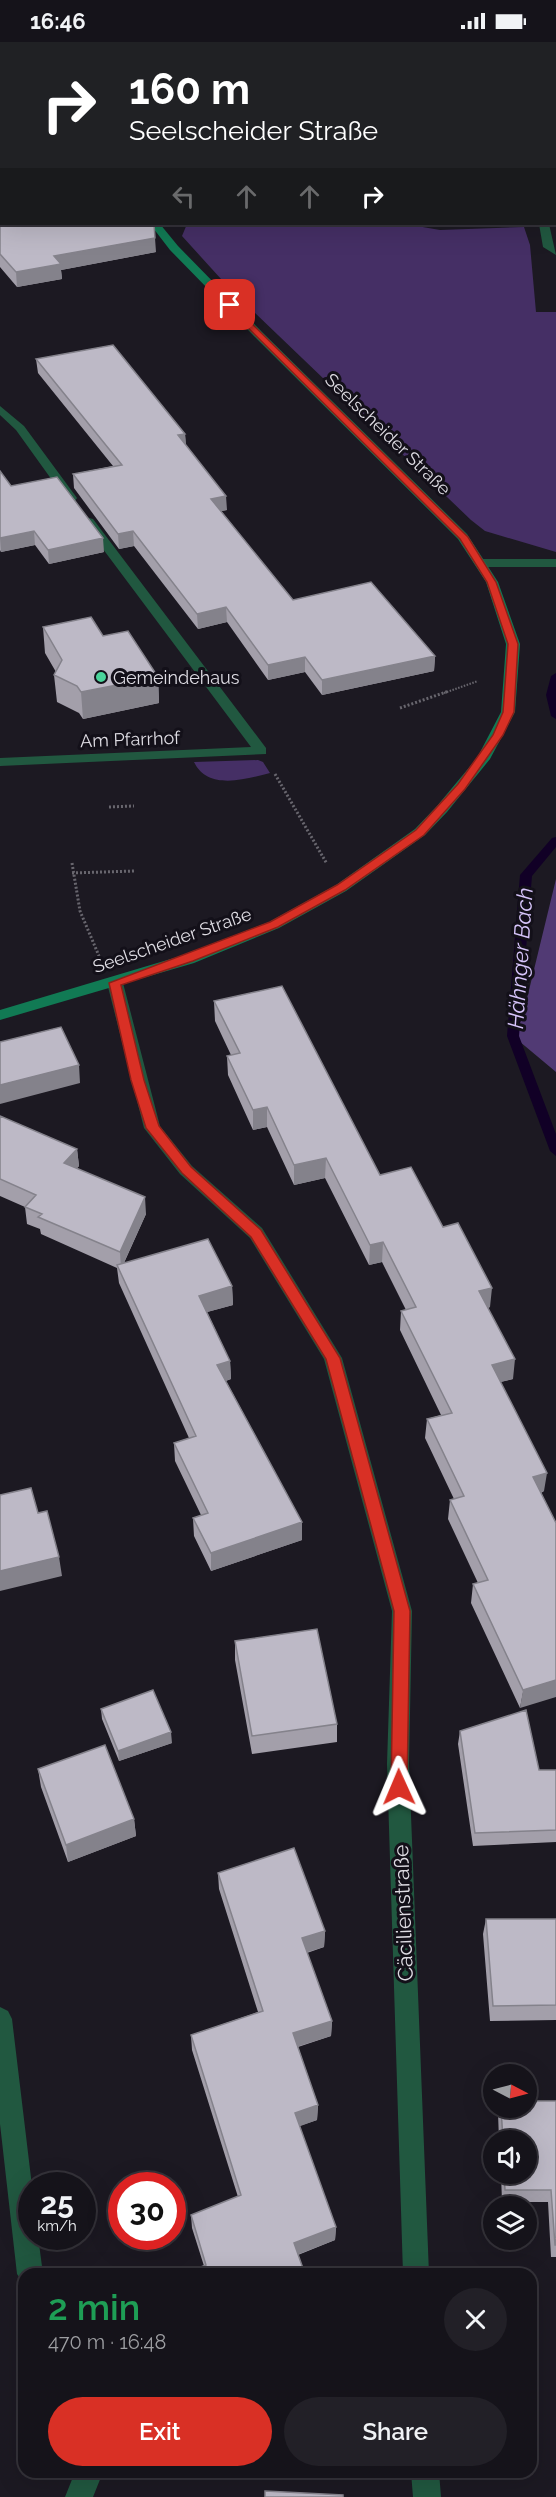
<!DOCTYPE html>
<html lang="en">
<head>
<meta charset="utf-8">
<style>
	:root { --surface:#15131a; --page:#222027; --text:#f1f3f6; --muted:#9d9ea2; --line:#343239; --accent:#d93025 }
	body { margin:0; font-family:Raleway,sans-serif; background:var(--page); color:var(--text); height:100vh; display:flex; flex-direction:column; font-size:22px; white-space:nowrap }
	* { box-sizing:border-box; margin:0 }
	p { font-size:20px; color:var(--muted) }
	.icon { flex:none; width:33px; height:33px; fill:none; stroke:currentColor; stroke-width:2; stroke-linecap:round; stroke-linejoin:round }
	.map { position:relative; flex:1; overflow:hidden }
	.sheet { position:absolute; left:18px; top:2226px; width:519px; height:210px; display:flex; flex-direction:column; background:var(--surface); border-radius:18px; box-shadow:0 6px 24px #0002,0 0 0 2px var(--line) }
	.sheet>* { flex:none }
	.hud { position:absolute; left:0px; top:0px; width:556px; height:183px; box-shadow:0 6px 24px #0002,0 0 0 2px var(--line); background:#202124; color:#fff; overflow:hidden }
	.needle { width:39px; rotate:96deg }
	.tools { position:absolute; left:483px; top:2022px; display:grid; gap:12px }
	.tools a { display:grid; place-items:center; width:54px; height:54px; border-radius:50%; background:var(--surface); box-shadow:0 6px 24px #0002,0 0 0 2px var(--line); font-size:30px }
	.speed { position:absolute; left:18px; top:2130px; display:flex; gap:12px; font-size:30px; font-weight:700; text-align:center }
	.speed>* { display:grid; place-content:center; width:78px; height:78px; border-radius:50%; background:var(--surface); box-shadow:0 6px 24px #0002,0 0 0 2px var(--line); line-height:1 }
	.speed small { font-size:15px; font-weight:400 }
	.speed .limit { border:9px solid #d22; background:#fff; color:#111 }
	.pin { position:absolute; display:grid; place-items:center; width:51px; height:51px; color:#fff; margin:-26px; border-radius:12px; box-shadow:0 3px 9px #0006 }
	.me { position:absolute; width:66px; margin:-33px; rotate:359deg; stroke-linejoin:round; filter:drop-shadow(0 0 4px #0008) }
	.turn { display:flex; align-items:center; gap:21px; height:126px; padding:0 30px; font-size:27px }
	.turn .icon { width:78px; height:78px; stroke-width:2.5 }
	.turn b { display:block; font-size:42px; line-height:51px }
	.lanes { display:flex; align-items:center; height:57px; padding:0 30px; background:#0003; justify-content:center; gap:30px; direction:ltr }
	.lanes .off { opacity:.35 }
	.round { display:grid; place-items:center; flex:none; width:63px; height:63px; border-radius:32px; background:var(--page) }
	.headline { display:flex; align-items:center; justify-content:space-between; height:102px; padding:0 30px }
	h1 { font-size:36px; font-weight:600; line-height:45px; color:#1e9e55 }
	.action { display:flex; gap:12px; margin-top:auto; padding:12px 30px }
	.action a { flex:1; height:69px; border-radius:36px; background:var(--accent); color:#fff; font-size:24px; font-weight:600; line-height:69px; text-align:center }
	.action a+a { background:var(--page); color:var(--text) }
	.status { display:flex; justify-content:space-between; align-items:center; height:42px; padding:0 30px; background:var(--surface); direction:ltr }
	.status svg { height:16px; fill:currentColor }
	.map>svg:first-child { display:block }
	.green { fill:#452f65 }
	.forest { fill:#513a74 }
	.water { fill:#110026 }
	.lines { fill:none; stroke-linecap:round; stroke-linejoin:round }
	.stream { fill:#110026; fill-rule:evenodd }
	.path-far1 { stroke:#68666e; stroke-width:2; stroke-dasharray:1.5 1.5; stroke-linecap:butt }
	.path { stroke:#68666e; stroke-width:3; stroke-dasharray:2 2; stroke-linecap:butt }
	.lane { fill:#215840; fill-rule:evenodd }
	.street { fill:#215840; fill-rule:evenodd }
	.secondary { fill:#117a54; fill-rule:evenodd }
	.wall { fill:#a39faa }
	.shaded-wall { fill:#84828b }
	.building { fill:#bdb9c6; stroke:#84828b; stroke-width:1.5 }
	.route { fill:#d93025; stroke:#8d1f18; stroke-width:1.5 }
	.poi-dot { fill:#4bd49b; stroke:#131019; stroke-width:2 }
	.labels { text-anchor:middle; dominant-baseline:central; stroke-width:6; stroke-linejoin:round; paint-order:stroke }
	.far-street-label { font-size:18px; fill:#dedce3; stroke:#131019 }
	.far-poi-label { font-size:18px; fill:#dedce3; stroke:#131019; text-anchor:start }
	.street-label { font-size:21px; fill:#dedce3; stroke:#131019 }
	.water-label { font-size:22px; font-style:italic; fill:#d7c5fb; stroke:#131019 }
</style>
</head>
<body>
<div class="status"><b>16:46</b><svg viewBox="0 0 49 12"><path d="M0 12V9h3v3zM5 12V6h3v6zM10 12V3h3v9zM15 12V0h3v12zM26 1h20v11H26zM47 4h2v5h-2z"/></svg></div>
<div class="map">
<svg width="556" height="2455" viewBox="0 0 556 2455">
	<rect width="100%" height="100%" fill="#1c1922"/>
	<path class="green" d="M187,182H405L440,188L524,185L530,203L536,270H556V510L485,489L471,478L231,248L182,194Z
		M258,718L263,720L270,731C246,737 208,749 194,720Z"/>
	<path class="forest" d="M556,837V1030L513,994L522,977Z"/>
	<path class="water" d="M0,0H556V12L555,2H2L1,12Z"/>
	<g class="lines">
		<path class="stream" d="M556,631V677L551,674L546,653L551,634Z
			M556,795V805L532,834L519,994L556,1092V1114L550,1109L507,994L520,833L552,796Z"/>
		<path class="path-far1" d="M444,651L478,639"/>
		<path class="path" d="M400,666L449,649
			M275,732L327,822
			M109,765L134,764
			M72,821L80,869L99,914
			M72,831L134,829"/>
		<path class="lane" d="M0,154H2V160H0Z
			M539,182H549L556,213L543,205Z
			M0,1965L8,1969L12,1977L32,2144V2194H38L43,2232H24V2242L17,2232L0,2082Z
			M75,2430H103L93,2455H65Z"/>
		<path class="street" d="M0,85L2,86V92L0,91Z
			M556,170V177H555V170Z
			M0,364L24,384L77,456L75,459H67L16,388L0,373Z
			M89,476L93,477L266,706V712L0,724V716L251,705L85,483V477Z
			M556,517V525H481L475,521L481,517Z
			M115,936L123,941L160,1084L192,1124L262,1186L342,1316L412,1569L409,1722L429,2232H403L387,1722L392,1569L324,1317L250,1196L180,1132L144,1086L107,941Z
			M411,2430H439L441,2455H413Z"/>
		<path class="secondary" d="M135,0H143V2H135Z
			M150,182H160L178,204L262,290L467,492L498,540L520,602L515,670L490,717L447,770L425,793L346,849L279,886L194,921L0,978V968L184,913L269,880L336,843L415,787L437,764L477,716L501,670L506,602L486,540L458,497L254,294L170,208Z"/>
	</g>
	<path class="wall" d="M0,183L156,210L61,228L62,237L17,245L0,225Z
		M36,317L185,392L186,404L227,468L221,469L293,558L435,614L434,629L322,653L305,630L268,638L227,580L198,587L134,504L119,507L74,446L73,432L113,424L38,331Z
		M0,429L11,444L104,510L49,522L35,503L1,510L0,508Z
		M43,585L103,594L158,635L159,661L83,677L79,671L57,660L54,633L56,630L45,611Z
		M214,959L380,1133L443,1185L490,1265L488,1266L513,1337L500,1340L544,1449L541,1451L556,1481L520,1666L471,1561L473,1542L478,1541L448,1477L450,1458L454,1457L425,1396L427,1377L441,1373L400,1288L401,1269L406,1268L382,1220L369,1223L325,1136L294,1143L267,1085L253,1088L228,1033L227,1014L231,1013L215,979Z
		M0,1074L77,1107L79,1124L77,1126L146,1172L124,1221L232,1244L233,1263L207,1270L230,1319L231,1337L226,1339L302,1480V1498L211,1529L194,1494L193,1476L201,1473L175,1419L174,1401L189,1396L119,1241L117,1226L41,1192L40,1187L27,1182L25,1165L0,1154Z
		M235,1599L337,1682V1700L252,1712L235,1618Z
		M101,1667L172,1701L119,1719L102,1677Z
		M460,1689L539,1728H556V1800L473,1804L458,1702Z
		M38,1727L134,1777L136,1794L68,1820L41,1745Z
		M218,1831L325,1889L324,1905L307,1911L332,1979L331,1994L298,2005L318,2063L317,2078L299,2084L336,2185L335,2198L298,2213L204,2224L192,2186L191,2173L238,2155L192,2008L191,1993L258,1970L219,1847Z
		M486,1877H556V1978L490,1979L483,1892Z
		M556,2059V2215H551L548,2160H502L501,2132H526V2098H499L498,2071L499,2066H526Z"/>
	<path class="shaded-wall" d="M155,196L156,210L61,228L62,237L17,245L16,230L54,214Z
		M185,392L186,406L178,393Z
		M226,454L227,468L211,471V457Z
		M34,489L35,503L1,510L0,496Z
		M133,489L134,504L119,507L118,492Z
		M103,496L104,510L49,522L48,508Z
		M226,565L227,580L198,587L197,572Z
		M435,614L434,629L322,653V638Z
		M305,615V630L268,638V623Z
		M158,635L159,661L83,677L81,650Z
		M79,1023L80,1041L0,1062V1043Z
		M267,1065V1085L253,1088V1068Z
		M77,1107L79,1124L66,1138L64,1121Z
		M326,1116L325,1136L294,1143V1123Z
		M145,1155L146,1172L121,1227L120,1210Z
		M383,1200L382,1220L369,1223L370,1203Z
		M232,1244L233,1263L200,1272L199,1254Z
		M492,1246L490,1265L476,1268L479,1249Z
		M515,1317L513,1337L489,1343L492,1323Z
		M230,1319L231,1337L218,1341L217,1323Z
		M547,1431L544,1449L530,1454L533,1435Z
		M302,1480V1498L211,1529V1511Z
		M59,1515L62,1534L0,1549V1529Z
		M556,1638V1655L520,1666L523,1648Z
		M171,1690L172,1701L119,1719L118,1709Z
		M134,1777L136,1794L68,1820L66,1803Z
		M325,1889L324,1905L301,1912L302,1896Z
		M332,1979L331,1994L293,2006V1991Z
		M318,2063L317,2078L295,2086V2071Z
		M336,2185L335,2198L294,2214V2201Z"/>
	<path class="building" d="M13,182H154L155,196L54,214L61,222L16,230L0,212V183Z
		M113,303L185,392L178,393L226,454L211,457L293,558L371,540L435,614L322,638L305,615L268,623L226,565L197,572L133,489L118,492L73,432L122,423L36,317Z
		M0,429L11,444L57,435L103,496L48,508L34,489L0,496Z
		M91,575L103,594L128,589L158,635L81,650L77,644L54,633L62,618L43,585Z
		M282,944L380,1133L411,1125L443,1185L458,1181L492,1246L479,1249L515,1317L492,1323L547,1431L533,1435L556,1481V1638L523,1648L473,1542L488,1538L450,1458L464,1454L427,1377L452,1371L401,1269L416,1265L383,1200L370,1203L326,1116L294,1123L267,1065L253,1068L227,1014L240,1011L214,959Z
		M61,985L79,1023L0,1043V1000Z
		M0,1074L77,1107L64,1121L145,1155L120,1210L38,1175L42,1172L25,1165L36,1153L0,1137Z
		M208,1197L232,1244L199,1254L230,1319L217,1323L302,1480L211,1511L193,1476L208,1471L174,1401L196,1394L117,1223Z
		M31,1446L38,1471L47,1469L59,1515L0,1529V1453Z
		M317,1587L337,1682L252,1694L235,1599Z
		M153,1648L171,1690L118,1709L101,1667Z
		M526,1668L539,1728H556V1788L475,1791L460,1689Z
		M105,1703L134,1777L66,1803L38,1727Z
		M294,1806L325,1889L302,1896L332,1979L293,1991L318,2063L295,2071L336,2185L294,2201L305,2232H189L188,2230L206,2223L191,2173L241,2153L191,1993L263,1969L218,1831Z
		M486,1877H556V1963L493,1964Z
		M526,2059H556V2203H555L551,2148H505L504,2132H526V2098H503L501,2066H526Z
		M265,2449L343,2453V2455H265Z"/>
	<path class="route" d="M227,262H232L468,495L496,540L518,602L514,670L503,693L465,747L424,793L345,848L278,885L193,919L121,943L144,1038L159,1084L191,1125L261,1188L340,1316L410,1569L407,1745L405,1751L399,1753L393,1751L391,1745L394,1569L326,1317L251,1195L182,1131L146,1086L131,1038L109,941L270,880L337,843L416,788L458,742L493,693L503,670L508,602L487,540L460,497L227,265Z"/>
	<circle class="poi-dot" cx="101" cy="635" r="6"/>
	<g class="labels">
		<g class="far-street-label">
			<text transform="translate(388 392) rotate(44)">Seelscheider Straße</text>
			<text transform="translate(130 697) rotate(-2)">Am Pfarrhof</text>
			<text transform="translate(172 898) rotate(-19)">Seelscheider Straße</text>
		</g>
		<g class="far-poi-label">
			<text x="113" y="635">Gemeindehaus</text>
		</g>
		<g class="street-label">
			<text transform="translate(403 1871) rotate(-92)">Cäcilienstraße</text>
		</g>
		<g class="water-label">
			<text transform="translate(520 916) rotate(-86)">Hähnger Bach</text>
		</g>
	</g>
</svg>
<div class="tools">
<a><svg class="needle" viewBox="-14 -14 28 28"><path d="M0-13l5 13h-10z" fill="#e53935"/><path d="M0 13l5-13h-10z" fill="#9d9ea2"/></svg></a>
<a><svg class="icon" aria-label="sound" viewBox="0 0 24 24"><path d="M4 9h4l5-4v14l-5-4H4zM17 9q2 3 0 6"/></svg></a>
<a><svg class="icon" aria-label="layers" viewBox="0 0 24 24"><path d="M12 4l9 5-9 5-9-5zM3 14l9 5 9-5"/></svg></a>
</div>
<div class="speed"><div>25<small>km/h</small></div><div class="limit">30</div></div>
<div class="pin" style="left:230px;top:263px;background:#d93025"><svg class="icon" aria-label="arrive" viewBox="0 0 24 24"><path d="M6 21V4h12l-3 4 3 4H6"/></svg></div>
<svg class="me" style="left:399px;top:1745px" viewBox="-20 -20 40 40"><path d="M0-17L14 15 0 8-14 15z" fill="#d93025" stroke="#fff" stroke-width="4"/></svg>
<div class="hud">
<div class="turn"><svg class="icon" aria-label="right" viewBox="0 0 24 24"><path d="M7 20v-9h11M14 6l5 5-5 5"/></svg><div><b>160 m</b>Seelscheider Straße</div></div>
<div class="lanes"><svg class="icon off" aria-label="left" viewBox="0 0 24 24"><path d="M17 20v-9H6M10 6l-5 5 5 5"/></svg><svg class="icon off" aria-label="ahead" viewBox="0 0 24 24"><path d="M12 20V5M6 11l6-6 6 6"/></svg><svg class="icon off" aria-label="ahead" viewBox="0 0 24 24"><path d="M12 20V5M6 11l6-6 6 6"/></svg><svg class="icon" aria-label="right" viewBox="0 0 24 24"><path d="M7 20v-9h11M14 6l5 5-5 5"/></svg></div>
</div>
<section class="sheet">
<div class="headline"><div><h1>2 min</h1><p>470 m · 16:48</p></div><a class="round"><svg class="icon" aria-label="close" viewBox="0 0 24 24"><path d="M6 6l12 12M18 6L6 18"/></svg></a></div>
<div class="action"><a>Exit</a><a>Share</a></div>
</section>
</div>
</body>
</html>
